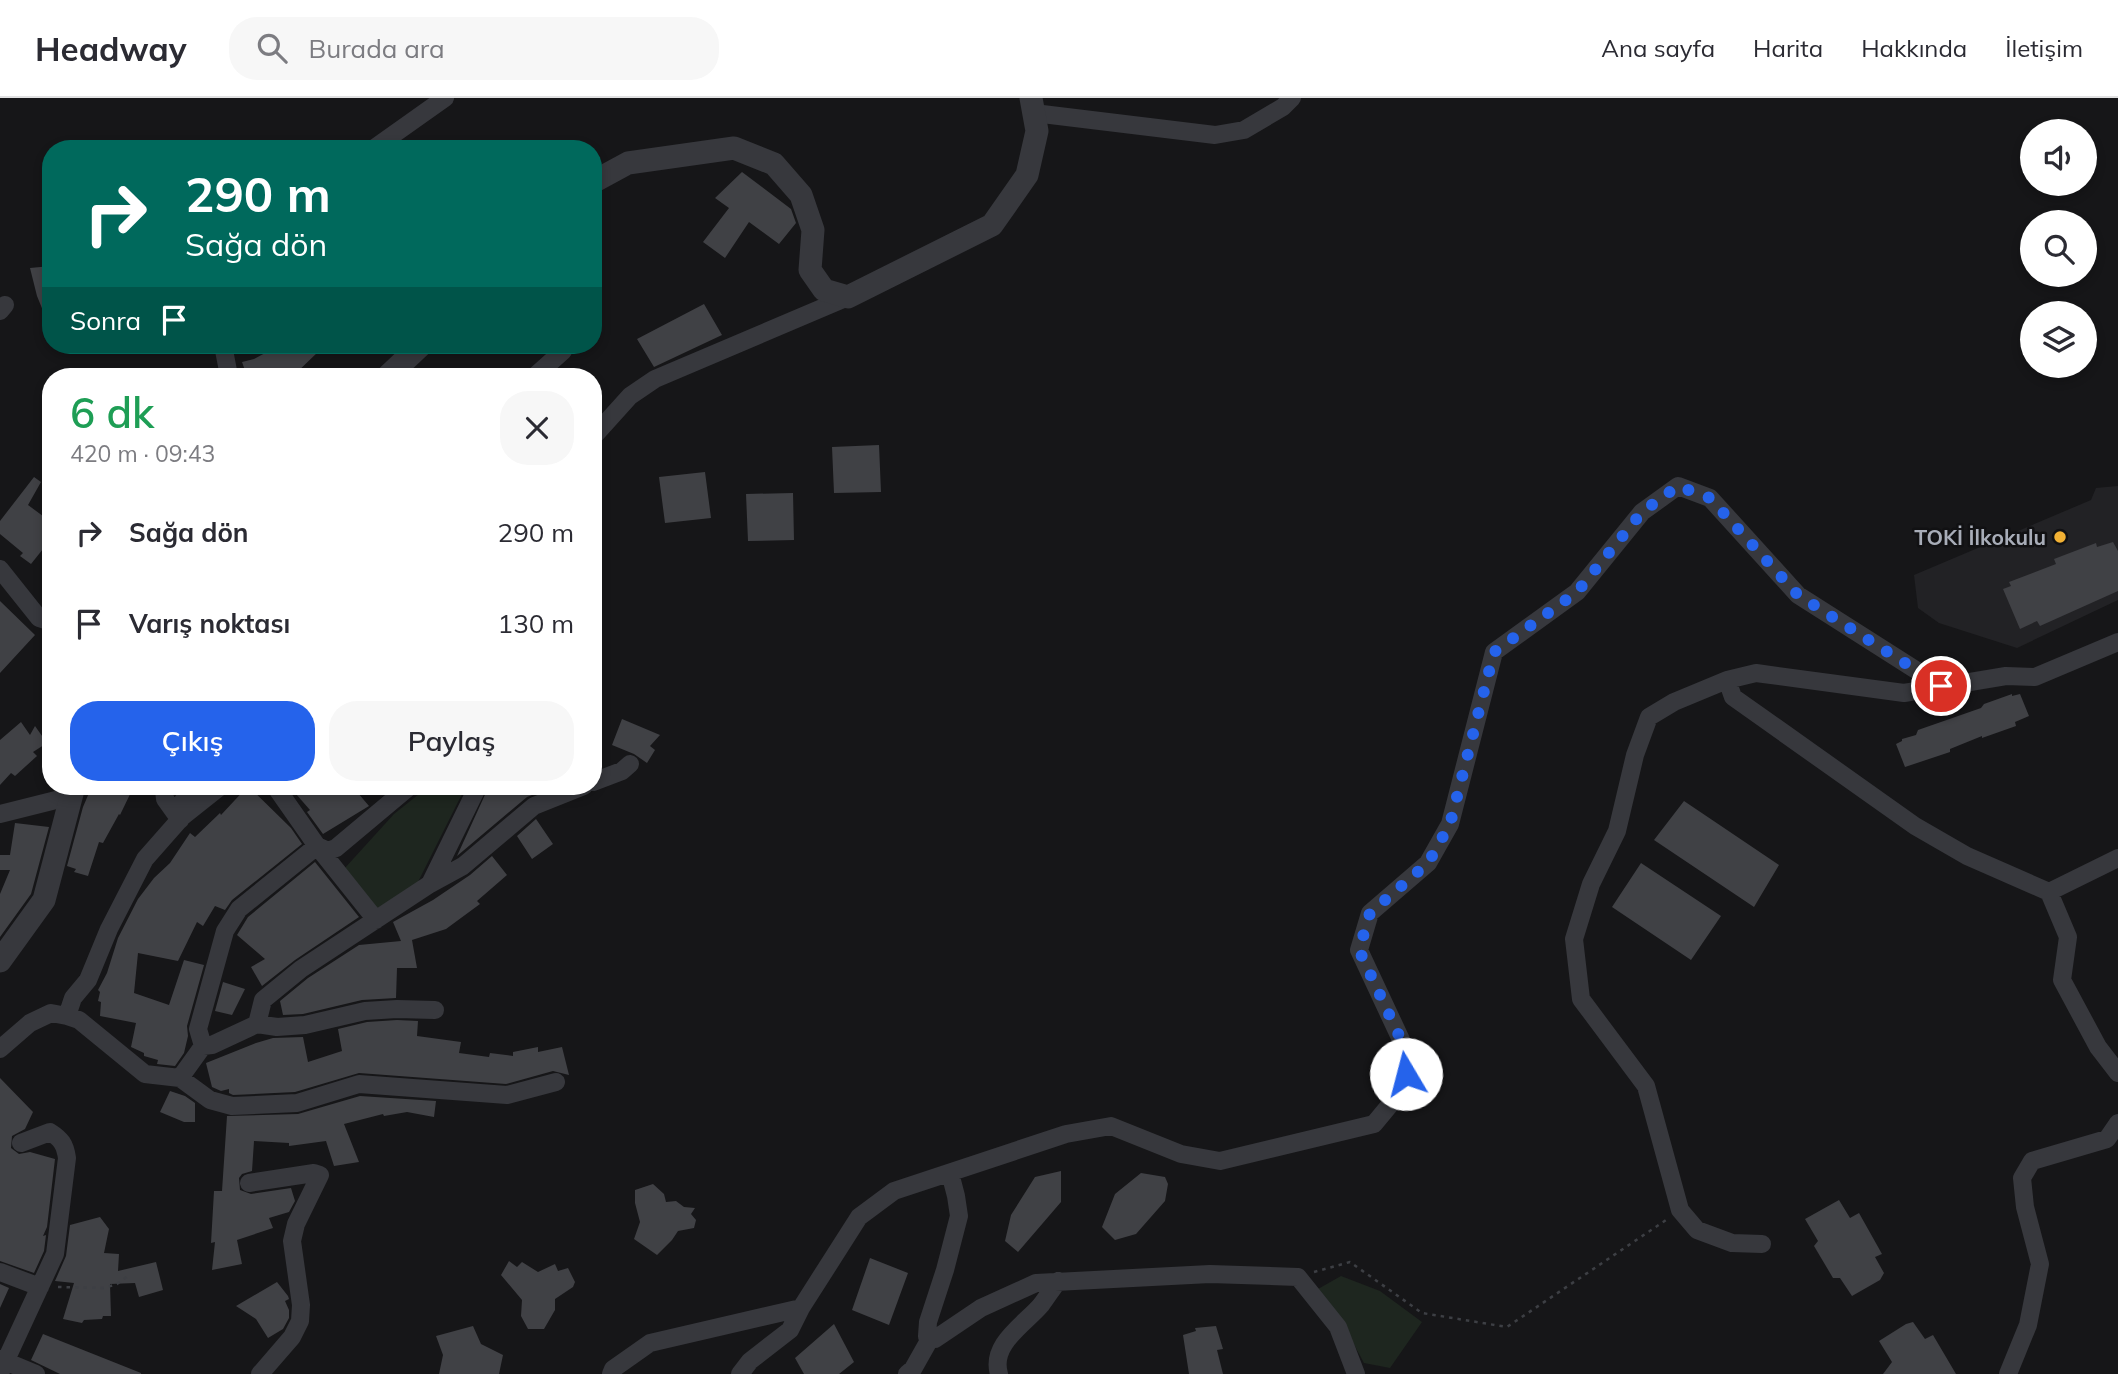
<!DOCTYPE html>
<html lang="tr">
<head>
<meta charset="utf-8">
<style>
	:root { --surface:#fff; --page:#f7f7f7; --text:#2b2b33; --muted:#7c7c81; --line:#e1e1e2; --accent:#2563eb }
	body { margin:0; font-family:Mulish,sans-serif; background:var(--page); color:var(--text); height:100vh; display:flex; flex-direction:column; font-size:26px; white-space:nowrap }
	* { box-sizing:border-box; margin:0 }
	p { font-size:23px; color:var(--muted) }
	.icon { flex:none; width:38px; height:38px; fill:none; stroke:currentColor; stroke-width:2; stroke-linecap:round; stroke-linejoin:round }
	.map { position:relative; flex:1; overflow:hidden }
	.drawer { position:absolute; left:42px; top:270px; width:560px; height:427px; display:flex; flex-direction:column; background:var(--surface); border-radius:28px; box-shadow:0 4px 10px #0003 }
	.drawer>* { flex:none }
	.banner { position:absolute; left:42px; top:42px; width:560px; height:214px; border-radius:28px; box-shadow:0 4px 10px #0003; background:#00695c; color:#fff; overflow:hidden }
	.tools { position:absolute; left:2020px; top:21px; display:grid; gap:14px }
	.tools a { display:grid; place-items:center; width:77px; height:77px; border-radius:50%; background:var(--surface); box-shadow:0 4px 10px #0003; font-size:35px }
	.pin { position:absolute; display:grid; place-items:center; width:60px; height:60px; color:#fff; margin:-30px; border:4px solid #fff; border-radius:50%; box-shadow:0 2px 7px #0007 }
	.me { position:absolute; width:77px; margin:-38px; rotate:352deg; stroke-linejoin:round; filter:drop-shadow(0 0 5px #0008) }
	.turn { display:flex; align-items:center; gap:24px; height:147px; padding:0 28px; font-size:32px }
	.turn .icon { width:91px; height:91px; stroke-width:2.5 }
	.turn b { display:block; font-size:49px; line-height:60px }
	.then { display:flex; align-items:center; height:66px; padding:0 28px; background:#0003; gap:14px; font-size:26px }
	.round { display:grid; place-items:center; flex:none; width:74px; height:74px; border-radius:28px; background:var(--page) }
	.overview { display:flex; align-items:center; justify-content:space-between; height:119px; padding:0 28px }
	h1 { font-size:42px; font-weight:600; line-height:52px; color:#1e9e55 }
	.button { display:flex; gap:14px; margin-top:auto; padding:14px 28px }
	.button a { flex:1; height:80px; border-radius:28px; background:var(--accent); color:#fff; font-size:28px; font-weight:600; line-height:80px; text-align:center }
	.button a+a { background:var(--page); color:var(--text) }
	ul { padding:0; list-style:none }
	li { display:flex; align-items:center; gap:21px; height:91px; padding:0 28px }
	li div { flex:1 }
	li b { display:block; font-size:26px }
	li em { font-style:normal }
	header { display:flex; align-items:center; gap:42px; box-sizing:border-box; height:98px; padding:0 35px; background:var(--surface); border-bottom:2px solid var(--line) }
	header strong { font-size:33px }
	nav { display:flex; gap:38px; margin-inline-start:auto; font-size:24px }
	.search { width:490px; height:63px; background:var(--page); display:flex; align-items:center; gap:18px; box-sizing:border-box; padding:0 24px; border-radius:28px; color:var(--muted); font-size:26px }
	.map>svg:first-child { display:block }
	.built { fill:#222225 }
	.green { fill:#1e261f }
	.building { fill:#404145 }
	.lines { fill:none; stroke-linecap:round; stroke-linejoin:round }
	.path { stroke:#3d3f44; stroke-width:2.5; stroke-dasharray:3.5 5; stroke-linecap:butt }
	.minor { stroke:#37383d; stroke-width:18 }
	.tertiary { stroke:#37383d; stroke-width:23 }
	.route { stroke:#2563eb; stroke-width:12; stroke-dasharray:0 21.6 }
	.poi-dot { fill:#f2b134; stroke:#111113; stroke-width:2.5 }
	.labels { text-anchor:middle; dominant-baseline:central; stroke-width:5; stroke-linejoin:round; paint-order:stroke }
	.poi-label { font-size:21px; font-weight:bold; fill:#a8adb8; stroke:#111113; text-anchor:end }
</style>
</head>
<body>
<header>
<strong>Headway</strong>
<div class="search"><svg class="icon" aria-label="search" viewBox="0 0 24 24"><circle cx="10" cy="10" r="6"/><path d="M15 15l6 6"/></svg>Burada ara</div>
<nav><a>Ana sayfa</a><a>Harita</a><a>Hakkında</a><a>İletişim</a></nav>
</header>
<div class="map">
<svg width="2118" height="1276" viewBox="0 0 2118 1276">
	<rect width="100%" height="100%" fill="#161618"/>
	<path class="built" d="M2118,388V502L2017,550L1939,525L1918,510L1914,477L2091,402L2096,390Z"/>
	<path class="green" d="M429,688H466L417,786L375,812L344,771L394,716Z
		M1341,1178L1380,1193L1422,1224L1390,1270L1364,1265L1344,1228L1318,1191Z"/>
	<path class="building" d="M742,74L791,111L796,125L779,146L749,124L725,160L703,144L729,110L715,100Z
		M51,168V230H50L37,198L30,170Z
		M704,206L722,237L654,269L637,241Z
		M280,247H312L319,253L293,278H247L242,264L254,261Z
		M879,347L881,394L834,395L832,349Z
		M705,374L711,420L665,425L659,379Z
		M34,379L41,384L28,407L51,424V441L31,466L20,458L23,455L0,436V423Z
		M793,395L794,442L748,443L746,396Z
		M2113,444L2118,453V493L2040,528L2037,523L2020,531L2003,491L2011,488L2009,484L2056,466L2054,461L2096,445L2097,449Z
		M0,503L35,537L0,575Z
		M2012,596V598L2020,596L2029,618L2015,624L2016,628L1982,640V638L1950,651V654L1905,669L1896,646L1902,643V641L1916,637L1918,632L1981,610L1984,606Z
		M622,621L660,637L650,648L655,652L647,665L634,656L612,647Z
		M21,624L30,637L35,628L47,645L33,654L37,658L15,678L11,675L0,687V642Z
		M92,688H134L120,717L119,716L103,745L99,744L88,778L74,774L76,771L67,768L83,709Z
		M248,688L291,730L302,746L232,802L225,812L215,808L203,828L197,824L178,863L138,855L134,895L169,907L184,862L204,867L187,928L188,938L184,955L175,968L157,966L158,962L144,958V955L131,949L136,925L100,918L101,904L98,903L100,894L98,892L107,875L118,840L138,801L154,780L170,765L190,735L195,739L220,715L221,717Z
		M289,688H352L369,708L323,736L307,714L310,712Z
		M489,688H554L527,699L457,758Z
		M1684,703L1779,767L1754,809L1654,742Z
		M536,721L553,746L532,761L517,738Z
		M15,725L49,729L31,796L0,839V796L10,772H0V757H10Z
		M492,758L507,777L477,803L480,806L446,831L412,842L417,870H397L396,900L362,902L303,916L283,917L280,903L308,880L359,847L401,843L393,824L433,802L470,777Z
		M315,764L359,819L295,862L262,888L251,869L265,861L237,837L248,819Z
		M1641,765L1721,818L1691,862L1612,809Z
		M223,884L245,891L232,917L215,913Z
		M397,922L418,923L417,938L461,944L459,955L489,959L490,955L513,958V954L538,949V954L562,949L569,977L553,973L506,986L359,975L295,994L233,997L229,995V991L221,993L212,989L206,965L256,945L273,940L303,939L308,964L342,953L338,931L367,924Z
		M0,980L33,1014L25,1031L12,1038L11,1050L19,1056L30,1054L55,1061L47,1129L43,1138L46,1137L44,1153L34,1175L0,1163Z
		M170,993L185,998L195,1005V1024H184L160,1014Z
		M360,998L436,1003L434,1019L407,1014L384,1018L383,1016L344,1026L359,1064L334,1068L326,1043L289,1048V1045L254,1043L252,1073L242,1076L239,1080L240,1092L251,1096L291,1090L295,1103L289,1114L269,1120L273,1130L237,1142L242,1166L212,1172L215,1144L211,1145L214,1093H222L227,1018L298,1016Z
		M1061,1073V1104L1018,1154L1005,1143L1011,1117L1035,1079Z
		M1141,1075L1165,1079L1168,1086L1165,1103L1136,1136L1115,1142L1102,1129L1115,1096Z
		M653,1086L664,1096L666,1104L676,1103L684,1109L695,1110L691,1116L696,1122L694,1130L678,1133L672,1142L657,1157L634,1141L640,1124L635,1105V1092Z
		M1839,1102L1850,1120L1859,1115L1882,1156L1875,1159L1884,1175L1880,1182L1852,1198L1840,1180H1833L1814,1148L1818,1143L1805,1121Z
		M100,1119L109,1131L104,1155L119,1156L118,1173L156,1164L163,1192L139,1199L135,1185L110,1186L111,1218H103L102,1221L84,1222L82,1225L63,1221L74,1185L55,1183L66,1158L70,1127Z
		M870,1160L908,1175L889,1227L852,1212Z
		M509,1163L517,1169L522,1164L538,1174L555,1166L558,1173L568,1170L575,1184L573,1189L555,1201V1212L544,1231H528L521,1218L522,1202L501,1177Z
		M277,1184L288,1198L289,1201L285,1203L289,1212V1220L283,1231L268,1240L256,1221L236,1208Z
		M0,1186L9,1190L0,1210Z
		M1913,1224L1925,1241L1933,1237L1956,1276H1883L1892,1264L1879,1243L1906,1226Z
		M834,1226L854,1264L839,1276H804L795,1260Z
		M473,1228L481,1246L503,1257L499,1276H439L443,1257L436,1238Z
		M1216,1228L1223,1251L1217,1252L1223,1276H1189L1183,1237L1196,1233L1195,1230Z
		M43,1236L141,1275V1276H60L31,1262Z"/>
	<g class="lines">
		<path class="path" d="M1314,1174L1350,1164L1422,1215L1507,1229L1666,1122
			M58,1189L104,1190L117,1186L128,1178"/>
		<path class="minor" d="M1034,15L1215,37L1244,32L1283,9L1292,0
			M373,51L445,0
			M0,213L5,207
			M223,247L229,278
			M535,278L563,253
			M593,339L630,298L655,281L848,199
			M0,471L39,520L51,524
			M2118,544L2035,579L2006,578L1904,595L1756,575L1727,582L1733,599L1915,728L1967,758L2049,794L2118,760
			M1727,582L1674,604L1649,619L1635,657L1617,733L1591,786L1574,841L1581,901L1646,988L1680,1112L1697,1132L1732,1145L1762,1146
			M593,684L622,673L630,666
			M167,688L164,692L165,701L180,722
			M221,688L182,719L145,761L109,831L88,882L73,900L67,918L79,922L145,976L180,980L210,1002L232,1008L297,1005L359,986L507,997L556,984
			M275,688L317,748L376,822
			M175,714L194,688
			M0,716L72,698
			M317,748L328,753L336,750L410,688
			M430,786L463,768L534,708L584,688
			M2049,794L2068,839L2062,882L2098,949L2118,975
			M257,926L263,902L301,871L430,786L478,688
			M203,948L212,947L257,926L277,929L305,927L365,913L397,911L435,912
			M0,951L30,925L51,915L67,918
			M180,980L203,948L198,931L225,833L239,811L317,748
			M950,1075L956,1098L959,1118L945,1172L928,1224L927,1238L935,1241L981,1210L1036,1185L1210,1176L1298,1179L1338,1229L1356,1276
			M249,1085L314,1075L320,1077L296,1126L292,1143L301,1207L300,1223L292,1239L260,1276
			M0,1174L40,1189
			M0,1261L36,1276
			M0,1275L55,1156L67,1060C65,1046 61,1041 50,1034L21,1045
			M611,1276L613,1271L650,1245L801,1210L859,1119L894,1093L1066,1036L1111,1028L1181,1056L1220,1063L1374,1026L1403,991L1410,961L1359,852L1370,815L1428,765L1450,726L1494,554L1577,494L1642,414L1678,388L1710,400L1798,497L1941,588
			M740,1276L750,1263L790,1232L801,1210
			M907,1276L913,1271L931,1239
			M999,1276C990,1246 1025,1226 1041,1207C1047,1199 1052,1191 1058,1183
			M2008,1276L2028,1227L2040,1166L2025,1109L2022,1080L2032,1063L2107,1041L2118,1025"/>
		<path class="tertiary" d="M593,84L628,65L734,50L774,66L801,97L813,132L810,172L824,192L848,199L992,127L1027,77L1037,33L1031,0
			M388,278L421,247
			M0,863L44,802L74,688"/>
	</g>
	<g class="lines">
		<path class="route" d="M1406,976L1410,961L1359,852L1370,815L1428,765L1450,726L1494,554L1577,494L1642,414L1678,388L1710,400L1798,497L1941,588"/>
	</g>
	<circle class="poi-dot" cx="2060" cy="439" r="7"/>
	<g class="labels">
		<g class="poi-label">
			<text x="2046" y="439">TOKİ İlkokulu</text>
		</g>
	</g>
</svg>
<div class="tools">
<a><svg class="icon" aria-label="sound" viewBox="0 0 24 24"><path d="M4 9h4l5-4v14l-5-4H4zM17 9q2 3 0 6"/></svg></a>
<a><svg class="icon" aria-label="search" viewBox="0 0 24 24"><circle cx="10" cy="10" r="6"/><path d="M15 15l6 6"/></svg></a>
<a><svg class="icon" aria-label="layers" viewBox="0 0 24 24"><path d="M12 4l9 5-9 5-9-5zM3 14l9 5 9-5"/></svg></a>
</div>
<div class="pin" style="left:1941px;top:588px;background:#d93025"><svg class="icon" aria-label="arrive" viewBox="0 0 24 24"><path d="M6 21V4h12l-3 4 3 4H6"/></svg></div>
<svg class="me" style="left:1406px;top:976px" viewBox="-20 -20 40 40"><circle r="19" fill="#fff"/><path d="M0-13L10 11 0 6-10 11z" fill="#2563eb"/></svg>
<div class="banner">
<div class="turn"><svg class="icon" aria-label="right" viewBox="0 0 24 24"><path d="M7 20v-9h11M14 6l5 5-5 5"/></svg><div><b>290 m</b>Sağa dön</div></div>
<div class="then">Sonra<svg class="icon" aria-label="arrive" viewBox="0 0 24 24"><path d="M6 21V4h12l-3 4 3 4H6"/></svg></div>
</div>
<section class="drawer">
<div class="overview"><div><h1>6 dk</h1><p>420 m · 09:43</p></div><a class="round"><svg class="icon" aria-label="close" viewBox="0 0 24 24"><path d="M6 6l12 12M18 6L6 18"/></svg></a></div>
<ul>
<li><svg class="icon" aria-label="right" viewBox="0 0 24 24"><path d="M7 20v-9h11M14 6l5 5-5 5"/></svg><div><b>Sağa dön</b></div><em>290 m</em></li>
<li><svg class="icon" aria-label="arrive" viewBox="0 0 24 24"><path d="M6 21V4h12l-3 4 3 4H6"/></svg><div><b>Varış noktası</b></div><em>130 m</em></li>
</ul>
<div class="button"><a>Çıkış</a><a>Paylaş</a></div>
</section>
</div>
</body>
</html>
